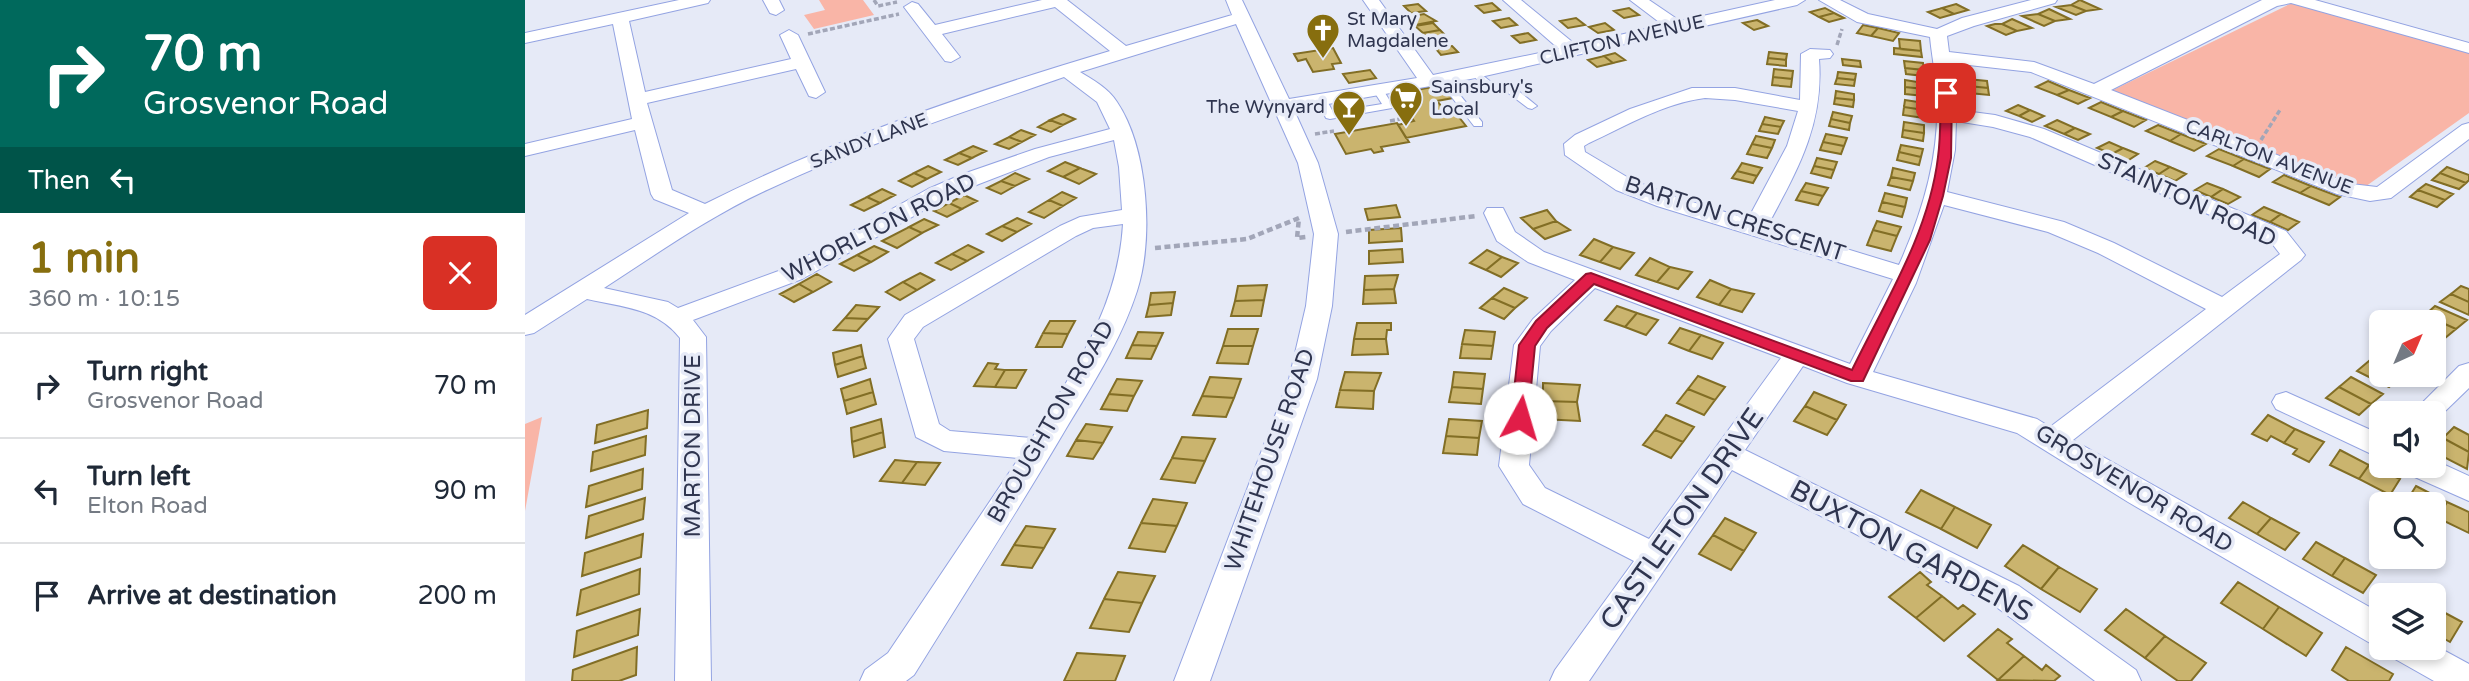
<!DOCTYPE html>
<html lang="en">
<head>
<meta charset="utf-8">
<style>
	:root { --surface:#fff; --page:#f6f6f7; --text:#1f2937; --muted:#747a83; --line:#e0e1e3; --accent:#876e0e }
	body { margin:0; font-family:"Varela Round",sans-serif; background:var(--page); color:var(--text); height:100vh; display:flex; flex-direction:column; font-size:26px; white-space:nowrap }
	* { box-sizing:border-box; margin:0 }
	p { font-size:23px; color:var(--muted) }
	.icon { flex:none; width:38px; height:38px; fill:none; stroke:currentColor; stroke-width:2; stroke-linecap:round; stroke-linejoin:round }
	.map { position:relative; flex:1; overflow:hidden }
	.drawer { display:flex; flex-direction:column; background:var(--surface); width:525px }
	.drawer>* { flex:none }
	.banner { background:#00695c; color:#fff; overflow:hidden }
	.needle { width:46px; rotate:44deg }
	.buttons { position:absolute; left:1844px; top:310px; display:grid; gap:14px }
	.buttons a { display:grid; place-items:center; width:77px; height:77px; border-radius:10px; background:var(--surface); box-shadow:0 4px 10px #0003; font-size:35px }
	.pin { position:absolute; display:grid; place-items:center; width:60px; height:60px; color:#fff; margin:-30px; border-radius:14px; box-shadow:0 4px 10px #0006 }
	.me { position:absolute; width:77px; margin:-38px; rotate:6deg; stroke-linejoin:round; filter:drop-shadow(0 0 5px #0008) }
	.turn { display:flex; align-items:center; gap:24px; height:147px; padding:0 28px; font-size:32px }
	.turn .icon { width:91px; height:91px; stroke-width:2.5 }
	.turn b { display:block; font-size:49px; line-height:60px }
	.then { display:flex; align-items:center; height:66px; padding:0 28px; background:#0003; gap:14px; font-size:26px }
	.round { display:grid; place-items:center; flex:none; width:74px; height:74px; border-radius:10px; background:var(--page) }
	.overview { display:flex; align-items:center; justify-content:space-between; height:119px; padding:0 28px }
	h1 { font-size:42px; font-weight:800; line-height:52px; color:var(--accent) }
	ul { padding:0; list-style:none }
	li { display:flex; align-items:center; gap:21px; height:105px; padding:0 28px; border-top:2px solid var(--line) }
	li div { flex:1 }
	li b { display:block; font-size:26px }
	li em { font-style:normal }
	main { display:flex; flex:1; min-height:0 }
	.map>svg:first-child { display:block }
	.green { fill:#f9b5a7 }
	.building { fill:#cab46e; stroke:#826e25; stroke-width:2 }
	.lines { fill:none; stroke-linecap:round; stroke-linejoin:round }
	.lane-casing { stroke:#93a3e2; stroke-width:2 }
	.street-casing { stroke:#93a3e2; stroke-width:2 }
	.path-far1 { stroke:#a2a6b8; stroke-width:3.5; stroke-dasharray:5 2.5; stroke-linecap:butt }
	.path { stroke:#a2a6b8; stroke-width:4.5; stroke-dasharray:6 3.5; stroke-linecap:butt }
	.lane { fill:#fff; fill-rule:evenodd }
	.street { fill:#fff; fill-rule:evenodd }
	.route { fill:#e11d48; stroke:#92132f; stroke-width:2 }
	.labels { text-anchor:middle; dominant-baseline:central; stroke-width:7; stroke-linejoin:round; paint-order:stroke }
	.far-poi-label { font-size:19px; fill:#2f354f; stroke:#e6eaf7; text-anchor:start }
	.far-street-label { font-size:19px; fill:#2f354f; stroke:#e6eaf7 }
	.street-label { font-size:23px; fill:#2f354f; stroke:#e6eaf7 }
	.near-street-label { font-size:28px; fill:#2f354f; stroke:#e6eaf7 }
</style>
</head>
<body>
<main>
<section class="drawer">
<div class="banner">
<div class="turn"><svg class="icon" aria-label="right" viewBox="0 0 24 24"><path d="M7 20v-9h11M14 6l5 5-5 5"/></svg><div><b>70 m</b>Grosvenor Road</div></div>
<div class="then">Then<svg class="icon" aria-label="left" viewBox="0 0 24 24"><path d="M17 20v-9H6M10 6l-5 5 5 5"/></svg></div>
</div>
<div class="overview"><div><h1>1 min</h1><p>360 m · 10:15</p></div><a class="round" style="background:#d93025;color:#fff"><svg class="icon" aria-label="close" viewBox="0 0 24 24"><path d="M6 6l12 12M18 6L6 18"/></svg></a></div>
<ul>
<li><svg class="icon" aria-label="right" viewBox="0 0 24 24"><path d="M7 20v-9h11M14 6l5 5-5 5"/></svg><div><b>Turn right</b><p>Grosvenor Road</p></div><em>70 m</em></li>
<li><svg class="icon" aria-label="left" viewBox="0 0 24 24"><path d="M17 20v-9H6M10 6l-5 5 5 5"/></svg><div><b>Turn left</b><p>Elton Road</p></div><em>90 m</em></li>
<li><svg class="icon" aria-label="arrive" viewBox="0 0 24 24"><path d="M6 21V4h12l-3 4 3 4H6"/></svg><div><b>Arrive at destination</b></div><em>200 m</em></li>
</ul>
</section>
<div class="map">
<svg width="1944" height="681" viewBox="0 0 1944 681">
	<rect width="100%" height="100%" fill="#e6eaf7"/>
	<path class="green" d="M294,0H338L349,15L289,29L279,15L300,10Z
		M1771,1L1944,51V113L1837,189L1584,92Z
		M17,417L0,511V424Z"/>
	<path class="building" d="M1555,0L1575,9L1561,11L1546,5Z
		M967,3L975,10L959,13L951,6Z
		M893,4L901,11L886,13L879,6Z
		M1431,4L1443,10L1429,14L1417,8Z
		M1546,5L1561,11L1551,15L1531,7Z
		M1104,8L1114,15L1099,18L1089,11Z
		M1300,8L1309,13L1294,17L1285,12Z
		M1417,8L1429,14L1415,18L1403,12Z
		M1524,9L1545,19L1530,21L1513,14Z
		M1309,13L1319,18L1304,22L1294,17Z
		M899,14L911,21L890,25L882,17Z
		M1513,14L1530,21L1519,26L1497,16Z
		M984,18L992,25L976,28L968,21Z
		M1051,18L1060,25L1043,28L1035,21Z
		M1487,19L1507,28L1492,31L1477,24Z
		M1232,20L1243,26L1229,30L1218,23Z
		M908,23L915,30L898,33L890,26Z
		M1080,23L1089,30L1073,33L1064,27Z
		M1470,24H1477L1492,31L1481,35L1462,26Z
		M1338,25L1353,28L1346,36L1332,33Z
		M1353,28L1374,33L1368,41L1346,36Z
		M915,30L922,37L905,40L898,33Z
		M1003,33L1011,40L995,43L987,36Z
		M1374,39L1395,41L1396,51L1375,49Z
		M927,46L933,52L916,55L911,49Z
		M808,48L816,63L807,64L809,69L788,72L781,59L773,61L769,54Z
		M1369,48L1396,51L1397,57L1369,54Z
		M1244,52L1262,54L1261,60L1243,58Z
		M1090,53L1100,60L1088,63L1079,56Z
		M1079,56L1088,63L1072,67L1063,60Z
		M1243,58L1261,60V66L1242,64Z
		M1317,59L1335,61L1336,67L1318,65Z
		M1379,61L1398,63L1399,70L1380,68Z
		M1380,68L1399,70L1400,76L1381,74Z
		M1249,69L1268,71L1267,79L1248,77Z
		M845,70L851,78L824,83L818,74Z
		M1313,72L1331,74L1330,80L1312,78Z
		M1248,77L1267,79L1266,87L1247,85Z
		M1312,78L1330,80L1329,86L1310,84Z
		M1442,79L1462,81L1463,88L1443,86Z
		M1380,80L1399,83V89L1380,87Z
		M1523,81L1544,90L1532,95L1511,87Z
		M918,85L928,98L912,101L922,113L929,111L941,126L881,138L873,125L889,121L870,94Z
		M1443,86L1463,88L1464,95L1444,93Z
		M1380,87L1399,89V96L1380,94Z
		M1544,90L1565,98L1553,104L1532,95Z
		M1311,91L1329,94V100L1310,98Z
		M1310,98L1329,100L1328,107L1309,104Z
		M1380,100L1400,103L1399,110L1379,107Z
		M1576,102L1598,111L1586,117L1564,108Z
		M1493,105L1505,110L1494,116L1481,111Z
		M1379,107L1399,110V118L1378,115Z
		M1505,110L1519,116L1507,122L1494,116Z
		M1598,111L1621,120L1609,127L1586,117Z
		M1308,112L1327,116L1325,123L1306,119Z
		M538,114L550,119L538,125L525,120Z
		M1240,117L1259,121L1256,127L1237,124Z
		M1306,119L1325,123L1324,130L1304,126Z
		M525,120L538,125L526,132L513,127Z
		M1532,120L1550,128L1539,134L1520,126Z
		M1379,122L1399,125V133L1378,130Z
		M872,123L884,142L856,147L858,151L849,153L846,149L821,154L810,134Z
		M1237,124L1256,127L1253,134L1234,131Z
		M1633,125L1656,134L1645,141L1621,131Z
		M1550,128L1565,134L1553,140L1539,134Z
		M496,130L510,135L497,142L484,137Z
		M1378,130L1399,133L1398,141L1377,137Z
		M1301,134L1322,138L1319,146L1298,142Z
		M1656,134L1681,144L1669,151L1645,141Z
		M1231,136L1250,140L1247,148L1227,144Z
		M484,137L497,142L484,149L470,144Z
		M1298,142L1319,146L1316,154L1295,150Z
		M1584,142L1598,148L1587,154L1572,148Z
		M1227,144L1247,148L1242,158L1222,154Z
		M1376,145L1398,149L1396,157L1374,152Z
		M448,146L461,151L447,158L434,153Z
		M1598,148L1613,154L1602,161L1587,154Z
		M1694,149L1719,159L1708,166L1682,156Z
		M1374,152L1396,157L1394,165L1372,160Z
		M434,153L447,158L433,165L420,160Z
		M1292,158L1312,162L1309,170L1289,166Z
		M1719,159L1745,169L1734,177L1708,166Z
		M1630,161L1645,167L1634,174L1619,168Z
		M540,162L555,168L538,177L523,171Z
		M1217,163L1237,168L1232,176L1212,171Z
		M403,166L416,172L402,179L389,173Z
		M1289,166L1309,170L1306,178L1286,173Z
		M1645,167L1661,174L1650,181L1634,174Z
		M1922,167L1944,175V180L1941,183L1915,173Z
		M555,168L571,174L554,184L538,177Z
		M1368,168L1390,173L1388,181L1366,177Z
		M1212,171L1232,176L1228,183L1207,178Z
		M389,173L402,179L387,187L374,181Z
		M490,173L504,179L490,186L476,181Z
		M1915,173L1941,183L1934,189L1907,180Z
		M1759,175L1786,186L1775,193L1748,182Z
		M1366,177L1388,181L1385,190L1363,185Z
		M476,181L490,186L476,194L462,188Z
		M1281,183L1303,188L1298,196L1276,191Z
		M1682,183L1698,189L1686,197L1670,190Z
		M1901,184L1928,194L1920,200L1893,190Z
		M1786,186L1815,197L1804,205L1775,193Z
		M357,189L370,195L355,203L342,197Z
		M1698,189L1715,197L1703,204L1686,197Z
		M1893,190L1920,200L1912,207L1885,197Z
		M1276,191L1298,196L1293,205L1271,200Z
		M537,192L551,198L538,206L524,200Z
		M1360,193L1382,198L1380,207L1357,202Z
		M439,195L452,201L437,209L424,203Z
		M342,197L355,203L339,211L326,205Z
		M524,200L538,206L519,218L504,212Z
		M1357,202L1380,207L1377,217L1354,211Z
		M424,203L437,209L422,217L409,211Z
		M871,205L875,217L843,220L840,209Z
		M1739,207L1756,214L1745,222L1727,215Z
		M1022,210L1031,221L1008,229L996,218Z
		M1756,214L1774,222L1763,230L1745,222Z
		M492,218L506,224L492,232L477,226Z
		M399,219L413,225L397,233L384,227Z
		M1031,221L1045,230L1020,239L1008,229Z
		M1352,221L1376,227L1372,236L1348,230Z
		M477,226L492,232L477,241L462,234Z
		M384,227L397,233L372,248L357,241Z
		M876,228L877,241L844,243V230Z
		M1348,230L1372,236L1366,251L1342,245Z
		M1069,239L1088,247L1075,262L1055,255Z
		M443,245L458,252L442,261L427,254Z
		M349,246L363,252L346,262L332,255Z
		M1088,247L1109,253L1095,269L1075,262Z
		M877,249L878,262L844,264V251Z
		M962,250L977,257L961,270L945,263Z
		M427,254L442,261L426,270L411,263Z
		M332,255L346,262L329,271L315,264Z
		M977,257L993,263L976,277L961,270Z
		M1125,258L1145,267L1132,282L1111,275Z
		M1145,267L1167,272L1153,289L1132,282Z
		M395,273L409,280L392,290L378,282Z
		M292,274L306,282L288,292L274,284Z
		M873,275L869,289L839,290L840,276Z
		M1185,280L1206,289L1194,305L1172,297Z
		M378,282L392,290L375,300L361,292Z
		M274,284L288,292L269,302L255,294Z
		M742,285L739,300L710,301L713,286Z
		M1936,286L1944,289V302L1926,294Z
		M979,288L1002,298L990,308L967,298Z
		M869,289L871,303L838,304L839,290Z
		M1206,289L1229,294L1217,312L1194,305Z
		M650,292L648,303L624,305L626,293Z
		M1926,294L1944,302V315L1915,302Z
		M967,298L990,308L979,319L955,308Z
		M739,300L736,316H706L710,301Z
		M648,303L646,315L621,317L624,305Z
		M331,305L354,307L343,319L320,318Z
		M1092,306L1112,313L1100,327L1080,320Z
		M1910,306L1942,320L1931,329L1900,315Z
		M1112,313L1133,320L1121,335L1100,327Z
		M1900,315L1931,329L1920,338L1909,333V322H1891Z
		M320,318L343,319L332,331L309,330Z
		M525,321H550L543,334L518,333Z
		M832,323H866V330H862L861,339H829Z
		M1155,328L1176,335L1164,351L1144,343Z
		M703,329H733L728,346H698Z
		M940,330L970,332L968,346L937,344Z
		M613,332L638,333L632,346L607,345Z
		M518,333L543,334L537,347H511Z
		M1176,335L1198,343L1187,359L1164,351Z
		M829,339H861L863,354L827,355Z
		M937,344L968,346L966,359L935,358Z
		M336,345L338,356L310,365L308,353Z
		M607,345L632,346L626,359L601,358Z
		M698,346H728L723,364L692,363Z
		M338,356L341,368L313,377L310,365Z
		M1844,361L1857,368V374L1876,377L1864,387L1832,371Z
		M463,363L473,364L470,369L480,370L470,387L449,386Z
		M480,370H501L491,388L470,387Z
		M820,372L856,373L849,391L815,390Z
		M929,372L960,374L958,389L927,387Z
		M1173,376L1200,387L1190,400L1163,389Z
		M685,377L716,379L709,398L677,396Z
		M1826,377L1858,394L1846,404L1814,387Z
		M345,379L348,392L319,401L316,389Z
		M592,379L617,381L609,396L584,394Z
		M1018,383L1055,385L1052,402L1018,401Z
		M927,387L958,389L956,404L924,402Z
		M1814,387L1846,404L1834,415L1801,398Z
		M1163,389L1190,400L1179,415L1152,403Z
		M815,390L849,391L848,409L811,407Z
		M348,392L351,404L322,414L319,401Z
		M1289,392L1321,405L1312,420L1280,406Z
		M584,394L609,396L602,411L576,409Z
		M677,396L709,398L701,417L668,415Z
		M1018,401L1052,402L1055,421L1017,419Z
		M1280,406L1312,420L1302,435L1269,421Z
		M123,410L122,428L70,443L72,425Z
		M1141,415L1169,427L1158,442L1130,430Z
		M1743,415L1770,429L1759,443L1746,436L1742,441L1727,434Z
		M356,419L358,432L327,442L326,428Z
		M924,419L957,421L954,438L921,436Z
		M561,424L587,427L578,443L551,440Z
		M1929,427L1944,435V452L1918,438Z
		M1770,429L1799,442L1784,462L1768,454L1772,449L1759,443Z
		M1130,430L1158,442L1146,458L1118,445Z
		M358,432L360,447L329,457L327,442Z
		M121,436L120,455L66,471L68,452Z
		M921,436L954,438L952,455L918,453Z
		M657,437L690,439L680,461L647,458Z
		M1918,438L1944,452L1942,469L1909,452V446Z
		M551,440L578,443L568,459L542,456Z
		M1815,450L1844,465L1834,479L1805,465Z
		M647,458L680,461L670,483L636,479Z
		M370,460L392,462L377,483L355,481Z
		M392,462L415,463L400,485L377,483Z
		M1844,465L1875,479L1865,495L1834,479Z
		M118,469L117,489L61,507L64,486Z
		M1891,486L1922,502L1913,518L1909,516V504L1881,502Z
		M1396,490L1430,507L1416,529L1381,512Z
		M120,498L118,519L61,538L64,516Z
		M628,499L662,503L652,526L616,523Z
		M1718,502L1746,518L1732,534L1704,518Z
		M1922,502L1944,512V533L1913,518Z
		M1430,507L1466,525L1452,548L1416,529Z
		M1200,518L1231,533L1219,551L1188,535Z
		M1746,518L1774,533L1760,550L1732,534Z
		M616,523L652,526L640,552L604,548Z
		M501,526L530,529L519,548L489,545Z
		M118,534L116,557L57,576L60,553Z
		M1188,535L1219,551L1206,570L1174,554Z
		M1791,542L1820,558L1807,576L1778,559Z
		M489,545L519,548L507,568L477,565Z
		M1498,545L1534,567L1516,589L1480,566Z
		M1820,558L1851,575L1838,593L1807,576Z
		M1534,567L1572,589L1555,612L1516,589Z
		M115,569L114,594L52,615L56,590Z
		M593,572L630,576L617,603L579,599Z
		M1395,572L1406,582L1402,585L1417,596L1391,618L1364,597Z
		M1713,582L1754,607L1738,629L1696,603Z
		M1417,596L1433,609L1438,605L1450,614L1419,641L1391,618Z
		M579,599L617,603L604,632L565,628Z
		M1754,607L1797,633L1781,656L1738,629Z
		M1909,607L1937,622L1925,642L1909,633Z
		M115,609L113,635L49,657L52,631Z
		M1601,609L1640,636L1620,658L1580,630Z
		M1473,629L1487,639L1482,643L1499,656L1473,680L1443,656Z
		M1640,636L1681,663L1666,681H1653L1620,658Z
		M112,647L111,675L94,681H47L48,670Z
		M1821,647L1868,674L1864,681H1824L1807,670Z
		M552,653L600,656L590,681H539Z
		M1499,656L1517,670L1521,665L1535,676L1529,681L1473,680Z"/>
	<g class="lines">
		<defs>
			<path id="lane" d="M951,70L966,82L985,84L1012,106L1007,109L1003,108L978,89L959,87L946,73Z
				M915,78H921L957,122V126H949L915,82Z
				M853,87L857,88L868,106L867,108L805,119L801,118L791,99L800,97L808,112L857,104L848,90Z"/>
			<path id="street" d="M154,0H185L183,3L104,21L120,92L266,59L255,35L264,30L273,35L300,92L291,98L284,96L271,69L122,103L147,190L180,204C309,139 447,92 585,51L530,7L417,34L435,57L426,62L420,61L379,7L387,2L393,4L410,25L517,0H542L601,46L707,15L701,0H717L764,99L892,78L838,0H854L908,75L1034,49L978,0H996L1051,45L1138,25L1105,0H1124L1155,21L1250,0H1280L1272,5L951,78L769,110L793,163L813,234L807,306L792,379L685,681H649L764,379L781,306L789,234L773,163L711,24L555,72C568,80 583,88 592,102C623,148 629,238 612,291C596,341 566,387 539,432C491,514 439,594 389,675L381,681H335L340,670L363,653L494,458L419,451L391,437L363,339L380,315L535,226L555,217L597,210L594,167L589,140L524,157L454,184L419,199L277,279L168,320L181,337L186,681H150L155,338C132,308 97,307 62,299L9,333L0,335V315L164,213L129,199L126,194L110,130L0,156V144L107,119L88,24L0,43V33ZM539,77L572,102L585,129L510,149L438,174L403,189L259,269L153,308L143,302L79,288C133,253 185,216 244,189C339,144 439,112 539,77ZM598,224C593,308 550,368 507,438L425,431L414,424L389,339L398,327L551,236L568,228Z
				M238,0H254L259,10L251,15L245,13Z
				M1294,0H1315L1343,14L1412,29L1437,18L1506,0H1532L1530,3L1449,26L1422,36L1424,52L1509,62L1569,84L1737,0H1790L1944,43V53L1766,3L1752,6L1586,90L1826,184L1852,187L1937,125L1944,123V139L1866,198L1845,201L1812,194L1506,72L1426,63L1432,110L1470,115L1519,129L1761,231L1780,255L1776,260L1548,440L1857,614V647L1845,643L1603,502L1492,433L1322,383L1278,366L1220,450L1494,586L1611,670L1616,681H1570L1470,606L1207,470L1064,681H1025L1030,670L1109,561L998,504L974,466L989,345L1008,319L1050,280L1003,262L972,241L959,213L962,208H978L990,232L1019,252L1325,364L1368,279L1132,206L1091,190L1040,155L1039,144L1050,135L1105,109L1167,88H1210L1275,100L1276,54L1285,49L1305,50L1308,54L1305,58L1294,59C1299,124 1273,169 1243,225L1374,265C1397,214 1414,158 1412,102C1412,80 1407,59 1405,37L1332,22ZM1180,98L1210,100L1273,111L1262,146L1223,219L1148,196L1107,180L1060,152L1059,146L1064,143C1101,126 1139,103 1180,98ZM1431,121L1468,127L1505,137L1745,241L1755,254L1697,297L1589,243L1539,222L1422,192L1430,150ZM1419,205L1523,232L1573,253L1681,309L1525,427L1512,419L1348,372L1391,283ZM1070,288L1256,358L1124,539L1020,488L1004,465L1015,346L1026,331Z
				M1944,363V388L1911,420L1909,413H1887L1934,366Z
				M1761,392L1857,435V459L1751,409L1747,402L1751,395Z
				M1909,460L1944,476V501L1883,474L1879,466H1909Z
				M1909,645L1944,664V681H1909L1870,659L1865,648H1909Z"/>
		</defs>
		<use href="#lane" class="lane-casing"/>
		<use href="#street" class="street-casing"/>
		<path class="path-far1" d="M349,0L353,6L372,2
			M283,34L374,14
			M1312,45L1317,29
			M865,121L880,118L876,112
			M790,134L809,131
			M1736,140L1755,110"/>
		<path class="path" d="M821,232L951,216
			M630,248L722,239L774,218L772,238L781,237"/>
		<use href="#lane" class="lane"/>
		<use href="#street" class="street"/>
	</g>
	<path class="route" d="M1421,90L1427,93L1426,158L1418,196L1405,240L1338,381H1326L1069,284L1022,328L1010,346L1003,418L1001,422H988L986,418L994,345L1011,321L1061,274L1066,273L1327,370C1360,302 1404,233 1413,157C1416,136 1415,114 1416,93Z"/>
	<defs>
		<symbol id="church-pin" viewBox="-11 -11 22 30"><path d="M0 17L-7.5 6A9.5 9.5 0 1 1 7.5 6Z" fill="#876e0e" stroke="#e6eaf7"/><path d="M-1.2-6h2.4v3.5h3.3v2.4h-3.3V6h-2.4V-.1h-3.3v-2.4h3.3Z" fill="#fff"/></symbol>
		<symbol id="supermarket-pin" viewBox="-11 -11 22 30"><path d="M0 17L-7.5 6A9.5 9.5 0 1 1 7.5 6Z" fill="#876e0e" stroke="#e6eaf7"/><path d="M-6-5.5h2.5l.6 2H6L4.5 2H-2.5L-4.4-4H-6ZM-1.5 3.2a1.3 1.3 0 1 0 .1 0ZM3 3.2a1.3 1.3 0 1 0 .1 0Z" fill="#fff"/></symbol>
		<symbol id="bar-pin" viewBox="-11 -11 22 30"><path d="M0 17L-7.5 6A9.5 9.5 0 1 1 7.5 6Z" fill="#876e0e" stroke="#e6eaf7"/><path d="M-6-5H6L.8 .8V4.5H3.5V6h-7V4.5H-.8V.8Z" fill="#fff"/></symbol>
	</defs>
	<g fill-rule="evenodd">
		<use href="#church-pin" x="779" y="11" width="38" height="52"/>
		<use href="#supermarket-pin" x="862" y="79" width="38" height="52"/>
		<use href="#bar-pin" x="805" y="88" width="38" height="52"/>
	</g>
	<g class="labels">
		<g class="far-poi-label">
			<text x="822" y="19">St Mary<tspan x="822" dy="22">Magdalene</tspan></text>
			<text x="906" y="87">Sainsbury's<tspan x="906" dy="22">Local</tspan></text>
			<text x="800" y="107" text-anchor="end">The Wynyard</text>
		</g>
		<g class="far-street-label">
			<text transform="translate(1097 40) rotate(-13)">CLIFTON AVENUE</text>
			<text transform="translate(344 141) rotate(-21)">SANDY LANE</text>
			<text transform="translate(1744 157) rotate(21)">CARLTON AVENUE</text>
		</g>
		<g class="street-label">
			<text transform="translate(1662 200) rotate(25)">STAINTON ROAD</text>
			<text transform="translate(1210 219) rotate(18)">BARTON CRESCENT</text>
			<text transform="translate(354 228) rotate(-27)">WHORLTON ROAD</text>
			<text transform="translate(526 422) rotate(-60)">BROUGHTON ROAD</text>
			<text transform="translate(168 446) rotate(-90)">MARTON DRIVE</text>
			<text transform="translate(745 460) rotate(-71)">WHITEHOUSE ROAD</text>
			<text transform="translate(1609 489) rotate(31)">GROSVENOR ROAD</text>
		</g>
		<g class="near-street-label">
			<text transform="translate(1157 519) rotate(-55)">CASTLETON DRIVE</text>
			<text transform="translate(1386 551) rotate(28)">BUXTON GARDENS</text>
		</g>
	</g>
</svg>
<div class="buttons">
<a><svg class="needle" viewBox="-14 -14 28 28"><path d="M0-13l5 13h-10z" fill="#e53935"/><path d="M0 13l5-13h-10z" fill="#747a83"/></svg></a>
<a><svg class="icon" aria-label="sound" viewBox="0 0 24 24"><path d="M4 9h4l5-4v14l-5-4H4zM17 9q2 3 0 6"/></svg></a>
<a><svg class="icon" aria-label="search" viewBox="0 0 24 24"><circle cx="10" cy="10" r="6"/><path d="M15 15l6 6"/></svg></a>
<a><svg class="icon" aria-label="layers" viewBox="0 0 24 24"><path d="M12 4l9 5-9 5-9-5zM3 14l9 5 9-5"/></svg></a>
</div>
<div class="pin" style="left:1421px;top:93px;background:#d93025"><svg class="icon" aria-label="arrive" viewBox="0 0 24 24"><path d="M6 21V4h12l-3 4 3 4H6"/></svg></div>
<svg class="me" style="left:995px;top:418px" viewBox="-20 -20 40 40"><circle r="19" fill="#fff"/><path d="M0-13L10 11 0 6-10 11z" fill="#e11d48"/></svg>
</div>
</main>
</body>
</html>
